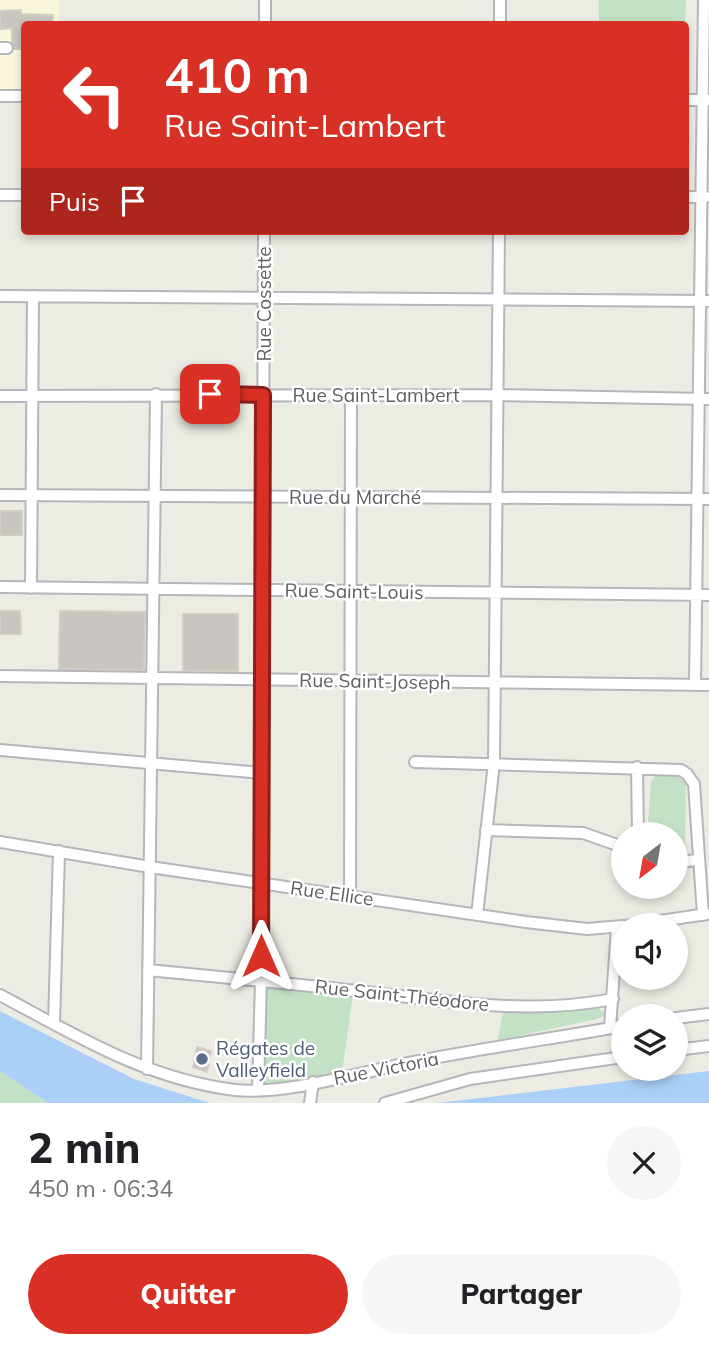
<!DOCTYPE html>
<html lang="fr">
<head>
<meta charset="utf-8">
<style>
	:root { --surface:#fff; --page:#f6f6f6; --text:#202124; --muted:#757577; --accent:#d93025 }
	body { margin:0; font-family:Mulish,sans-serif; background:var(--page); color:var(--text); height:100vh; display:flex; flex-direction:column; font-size:26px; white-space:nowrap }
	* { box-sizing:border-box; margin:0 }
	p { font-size:23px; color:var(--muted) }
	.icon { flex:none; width:38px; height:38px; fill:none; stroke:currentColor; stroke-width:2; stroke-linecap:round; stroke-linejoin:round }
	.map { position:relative; height:1103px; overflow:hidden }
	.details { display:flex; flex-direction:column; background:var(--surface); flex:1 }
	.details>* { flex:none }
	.top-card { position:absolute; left:21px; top:21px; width:668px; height:214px; border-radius:7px; box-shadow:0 4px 10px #0003; background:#d93025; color:#fff; overflow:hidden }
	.needle { width:46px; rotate:211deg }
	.controls { position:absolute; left:611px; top:822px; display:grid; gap:14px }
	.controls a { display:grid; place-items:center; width:77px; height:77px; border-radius:50%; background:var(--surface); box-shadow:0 4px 10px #0003; font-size:35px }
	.pin { position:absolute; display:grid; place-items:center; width:60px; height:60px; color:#fff; margin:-30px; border-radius:14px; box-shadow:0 4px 10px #0006 }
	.me { position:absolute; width:77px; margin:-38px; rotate:0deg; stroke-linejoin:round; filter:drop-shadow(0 0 5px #0008) }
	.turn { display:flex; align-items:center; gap:24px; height:147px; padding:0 28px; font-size:32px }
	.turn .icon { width:91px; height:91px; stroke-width:2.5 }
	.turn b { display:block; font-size:49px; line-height:60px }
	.then { display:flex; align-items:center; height:66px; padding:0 28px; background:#0003; gap:14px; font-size:26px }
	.round { display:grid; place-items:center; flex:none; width:74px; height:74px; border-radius:37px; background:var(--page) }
	.head { display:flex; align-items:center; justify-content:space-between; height:119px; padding:0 28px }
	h1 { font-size:42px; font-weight:800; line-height:52px }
	.action { display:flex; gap:14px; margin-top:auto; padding:14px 28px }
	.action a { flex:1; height:80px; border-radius:42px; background:var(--accent); color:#fff; font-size:28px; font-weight:800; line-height:80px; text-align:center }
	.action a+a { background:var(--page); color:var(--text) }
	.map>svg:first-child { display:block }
	.commercial { fill:#faf6dc }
	.green { fill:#c3e2c5 }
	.water { fill:#abd0f7 }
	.building { fill:#c9c6c1; stroke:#d1cec3; stroke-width:2 }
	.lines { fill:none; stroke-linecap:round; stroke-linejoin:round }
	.minor-casing { stroke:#b4b6ba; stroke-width:14 }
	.minor { stroke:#fff; stroke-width:10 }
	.route-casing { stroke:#8d1f18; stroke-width:18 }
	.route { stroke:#d93025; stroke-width:12 }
	.service-dot { fill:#5c6f8a; stroke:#fff; stroke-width:2.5 }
	.labels { text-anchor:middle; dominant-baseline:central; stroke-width:5; stroke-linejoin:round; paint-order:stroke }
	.street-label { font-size:19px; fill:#5c5f63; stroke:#fff }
	.service-label { font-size:19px; fill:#4e5e75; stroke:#fff; text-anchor:start }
</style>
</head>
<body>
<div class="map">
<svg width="709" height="1103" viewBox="0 0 709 1103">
	<rect width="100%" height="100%" fill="#edece4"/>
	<path class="commercial" d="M0,0H59V24H24V91H0Z"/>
	<path class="green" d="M599,0H686L685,24H599Z
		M661,775L677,776L686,782L685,850L681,857L676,859V835H647L651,782L655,776Z
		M265,985L353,994L342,1073L285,1083L261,1084Z
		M598,1008L604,1012V1016L597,1019L498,1040L503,1010L551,1013Z
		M0,1071L48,1103H0Z"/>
	<path class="water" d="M0,1011L134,1079L210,1103H48L0,1071Z
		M709,1071V1103H437Z"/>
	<path class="building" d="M21,10V14L53,15L52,24H24V49H15L12,42V28L0,29V11Z
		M0,511H22V535H0Z
		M0,611H20L21,634H0Z
		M60,611L145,612L144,670L59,669Z
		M183,614H238V671L183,670Z
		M197,1047L211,1051L207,1072L193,1067Z"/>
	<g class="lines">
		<defs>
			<path id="minor" d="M265,24V0
				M500,24V0
				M0,48H7
				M0,96H24
				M686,100H709
				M0,195H24
				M686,197H706
				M0,296L709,301
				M0,396L498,395L709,399
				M0,495L709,499
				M0,587L709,595
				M31,588L33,296
				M0,676L709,685
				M695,685L704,0
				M0,750L262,773
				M415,762L681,770L687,774L694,784L703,915
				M637,767L638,835
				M486,830L583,833L623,847
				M0,842L150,867L526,922L587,929L623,926
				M676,862L698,860
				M350,896L351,395
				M477,915L494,763L499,231
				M626,926L707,914
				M148,970C222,977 294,984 367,992C449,1002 532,1015 613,999
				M0,995C77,1036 146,1079 235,1090C282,1095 355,1074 403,1064C476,1049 550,1039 623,1026
				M676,1018L709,1014
				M54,1024L59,851
				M610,1028L617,927
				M676,1050L709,1046
				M147,1069L156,394
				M258,1090L261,980L264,231
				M310,1103L313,1082
				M385,1103L470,1079L623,1057"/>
		</defs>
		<use href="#minor" class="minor-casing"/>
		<use href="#minor" class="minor"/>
	</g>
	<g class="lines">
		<defs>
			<path id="route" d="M210,394L263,395L261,956"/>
		</defs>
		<use href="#route" class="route-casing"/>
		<use href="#route" class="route"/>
	</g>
	<circle class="service-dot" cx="202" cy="1059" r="7"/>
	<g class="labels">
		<g class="street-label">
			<text transform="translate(264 304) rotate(-90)">Rue Cossette</text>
			<text x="376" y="395">Rue Saint-Lambert</text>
			<text x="355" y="497">Rue du Marché</text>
			<text transform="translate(354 591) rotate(1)">Rue Saint-Louis</text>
			<text transform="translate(375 681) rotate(1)">Rue Saint-Joseph</text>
			<text transform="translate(332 893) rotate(8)">Rue Ellice</text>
			<text transform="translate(402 995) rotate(6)">Rue Saint-Théodore</text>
			<text transform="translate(386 1068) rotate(-11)">Rue Victoria</text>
		</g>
		<g class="service-label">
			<text x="216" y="1048">Régates de<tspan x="216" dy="22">Valleyfield</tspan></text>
		</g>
	</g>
</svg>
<div class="controls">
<a><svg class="needle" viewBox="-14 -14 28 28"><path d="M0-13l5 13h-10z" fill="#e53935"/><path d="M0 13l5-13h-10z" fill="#757577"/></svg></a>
<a><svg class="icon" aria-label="sound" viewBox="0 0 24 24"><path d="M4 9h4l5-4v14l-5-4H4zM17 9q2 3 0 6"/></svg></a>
<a><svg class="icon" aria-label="layers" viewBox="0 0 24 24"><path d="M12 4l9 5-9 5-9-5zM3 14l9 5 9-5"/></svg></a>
</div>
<div class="pin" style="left:210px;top:394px;background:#d93025"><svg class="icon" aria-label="arrive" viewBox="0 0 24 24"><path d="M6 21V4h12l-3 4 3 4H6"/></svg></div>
<svg class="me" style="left:261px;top:956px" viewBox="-20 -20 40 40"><path d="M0-17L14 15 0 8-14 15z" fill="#d93025" stroke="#fff" stroke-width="4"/></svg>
<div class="top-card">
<div class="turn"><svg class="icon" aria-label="left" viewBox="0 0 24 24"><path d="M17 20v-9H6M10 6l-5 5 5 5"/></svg><div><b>410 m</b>Rue Saint-Lambert</div></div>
<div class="then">Puis<svg class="icon" aria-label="arrive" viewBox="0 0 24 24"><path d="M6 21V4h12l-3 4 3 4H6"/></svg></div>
</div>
</div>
<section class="details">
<div class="head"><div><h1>2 min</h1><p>450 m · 06:34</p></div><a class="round"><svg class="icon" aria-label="close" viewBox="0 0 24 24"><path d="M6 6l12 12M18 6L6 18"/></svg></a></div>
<div class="action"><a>Quitter</a><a>Partager</a></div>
</section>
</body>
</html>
